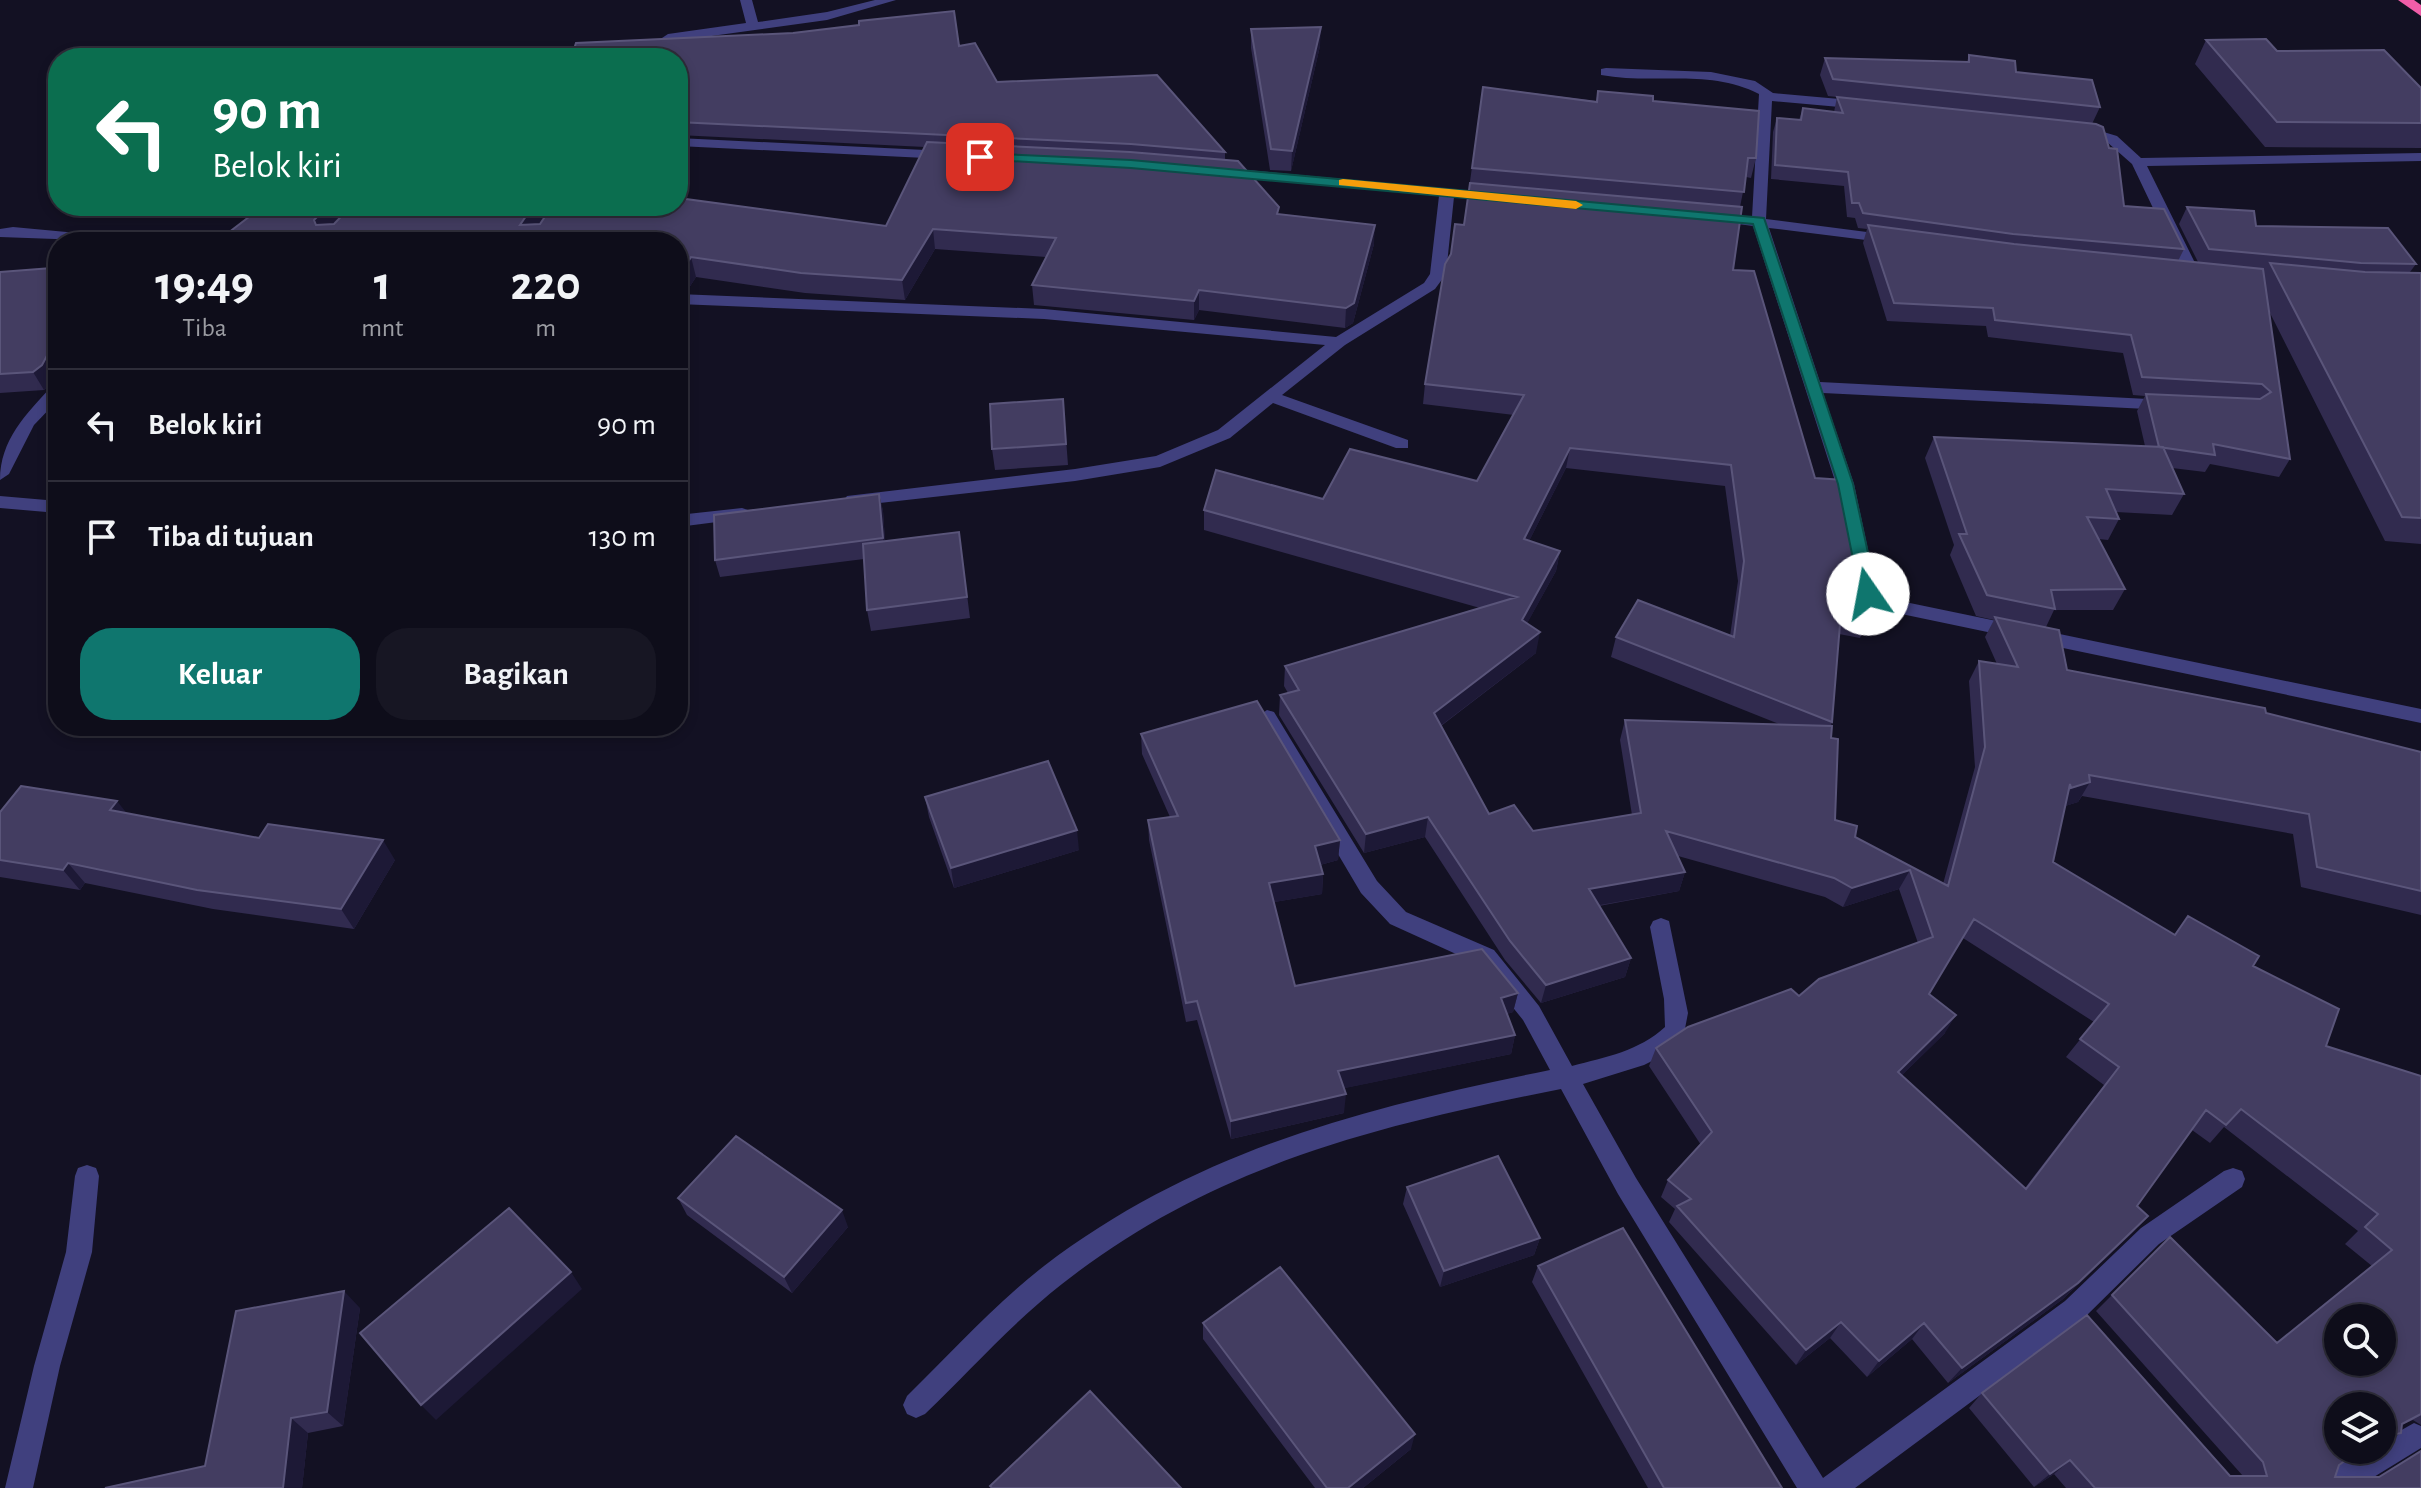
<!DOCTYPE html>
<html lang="id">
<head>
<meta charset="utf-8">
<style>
	:root { --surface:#0e0d1a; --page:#171623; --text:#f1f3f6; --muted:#9b9ca2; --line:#2e2d39; --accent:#0f766e }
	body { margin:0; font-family:"Alegreya Sans",sans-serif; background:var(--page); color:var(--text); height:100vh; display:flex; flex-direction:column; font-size:30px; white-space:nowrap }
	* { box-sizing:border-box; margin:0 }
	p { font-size:26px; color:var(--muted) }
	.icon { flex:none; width:44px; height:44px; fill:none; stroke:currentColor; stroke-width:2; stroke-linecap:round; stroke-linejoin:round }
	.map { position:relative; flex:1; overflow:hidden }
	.side { position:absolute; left:48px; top:232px; width:640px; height:504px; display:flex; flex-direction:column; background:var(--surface); border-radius:32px; box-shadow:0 4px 12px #0003,0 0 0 2px var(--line) }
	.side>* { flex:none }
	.guide { position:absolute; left:48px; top:48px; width:640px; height:168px; border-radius:32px; box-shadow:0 4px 12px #0003,0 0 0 2px var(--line); background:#0b6e4f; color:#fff; overflow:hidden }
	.tools { position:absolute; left:2324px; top:1304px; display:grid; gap:16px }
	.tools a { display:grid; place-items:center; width:72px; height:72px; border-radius:50%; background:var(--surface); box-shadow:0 4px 12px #0003,0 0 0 2px var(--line); font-size:40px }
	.pin { position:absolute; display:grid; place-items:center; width:68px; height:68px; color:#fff; margin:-34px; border-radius:16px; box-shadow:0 4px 12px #0006 }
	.me { position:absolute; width:88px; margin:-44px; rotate:348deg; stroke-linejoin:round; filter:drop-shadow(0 0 6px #0008) }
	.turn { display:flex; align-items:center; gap:28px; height:168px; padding:0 32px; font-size:36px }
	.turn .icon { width:104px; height:104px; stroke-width:2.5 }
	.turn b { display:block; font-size:56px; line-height:68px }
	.eta { display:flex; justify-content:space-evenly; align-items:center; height:136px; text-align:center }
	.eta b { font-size:48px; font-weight:600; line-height:56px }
	.action { display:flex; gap:16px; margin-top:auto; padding:16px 32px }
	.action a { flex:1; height:92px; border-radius:32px; background:var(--accent); color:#fff; font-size:32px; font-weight:600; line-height:92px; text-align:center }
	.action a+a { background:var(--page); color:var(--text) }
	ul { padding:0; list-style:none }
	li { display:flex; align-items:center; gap:24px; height:112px; padding:0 32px; border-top:2px solid var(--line) }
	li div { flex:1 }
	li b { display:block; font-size:30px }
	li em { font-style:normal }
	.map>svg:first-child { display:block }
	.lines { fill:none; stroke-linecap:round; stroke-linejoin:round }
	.street { fill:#40407e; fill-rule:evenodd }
	.highway { fill:#f05da8; fill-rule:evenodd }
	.wall { fill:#312b4f; fill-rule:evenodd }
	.shaded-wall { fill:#1d1936 }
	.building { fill:#433d61; stroke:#5a557a; stroke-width:2; fill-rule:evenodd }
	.route { fill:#0f766e; stroke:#0a4d48; stroke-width:2 }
	.slow { fill:#f59e0b }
</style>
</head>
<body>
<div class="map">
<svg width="2421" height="1488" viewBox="0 0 2421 1488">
	<rect width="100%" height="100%" fill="#131123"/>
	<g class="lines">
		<path class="street" d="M740,0H752L758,22L827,12L875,0H896L827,20L668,42L662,38L668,34L746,23Z
			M1606,68L1711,72L1755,81L1773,93L1862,101L1869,105L1862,109L1772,101L1766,219L1890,235L1897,239L1890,243L1769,228L1820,382L2167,400L2175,405L2167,410L1823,393L1854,484L1877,592L1881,597L2421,709V723L1868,607L1859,594L1836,484L1753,226L1715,221L1708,217L1715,213L1752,217L1759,94C1709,68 1654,85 1601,75V69Z
			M2080,125L2117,136L2141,158L2421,153V161L2147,166L2200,273L2192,278L2184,273L2132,164L2107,142L2075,132L2073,129Z
			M678,138L946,151L953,155L946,159L678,146Z
			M1225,168L1496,193L1503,197L1496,201L1454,197L1446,274L1435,289L1345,345L1282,395L1408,440V448H1396L1273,403L1230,438L1160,467L1075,481L853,506L847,504L844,500L847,496L1075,469L1156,456L1218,430L1325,345L1044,319L678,304V294L1044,309L1336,337L1424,283L1430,274L1439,196L1220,175V169Z
			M359,206H374L340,242H325Z
			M13,227L131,238L138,242L0,237V229Z
			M58,385V400L34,425L9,474L0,480C0,440 26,414 52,386Z
			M0,496L58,501V513L0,508Z
			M742,508L748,510L751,514L748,518L678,527V515Z
			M1267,710L1274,712L1377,881L1406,912L1494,950L1539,1006L1572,1066C1606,1057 1639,1051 1665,1027L1664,999L1650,927L1653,921L1661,918L1669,921L1688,1013L1683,1039L1668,1053L1644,1065L1583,1084L1636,1178L1823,1478L2065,1301L2141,1228L2224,1171L2233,1168L2242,1171L2245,1179L2242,1187L2159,1244L2083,1319L1855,1488H1797L1618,1194L1561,1089C1376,1126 1213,1165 1062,1284C1012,1323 970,1371 925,1414L916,1418L907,1414L903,1405L907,1396C952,1352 994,1305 1044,1266C1196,1150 1366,1107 1550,1070L1523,1020L1478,964L1390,924L1361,893L1257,717Z
			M87,1165L96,1168L99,1176L92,1252L60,1366L33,1488H5L34,1366L66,1252L75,1176L78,1168Z
			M2414,1423L2421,1426V1448L2356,1488H2316C2324,1468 2361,1450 2382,1450V1441Z"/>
		<path class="highway" d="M2398,0H2414L2421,5V16Z"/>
	</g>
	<path class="wall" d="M1251,29L1320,46L1291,171L1270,170L1251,48Z
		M2206,40L2277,51L2421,88V148L2265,147L2195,64Z
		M959,46L997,82L1225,152V160L1279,215L1374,244L1353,323L1345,328L1199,310L1194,320L1034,305L1032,285L1046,257L935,249L905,300L805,293L696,277L687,291L678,292V242H233L228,233L263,206H334L339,218L398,216L886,226L925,147L678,135V58Z
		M1969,55L2100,107L2092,124L2124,206L2184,249L2178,261L2198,262L2179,224L2187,207L2256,226L2416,264L2410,272L2421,273V544L2385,541L2269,311L2290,459L2279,477L2210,464L2205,472L2172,468L2184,494L2172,515L2116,512L2119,519L2108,540L2099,539L2125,589L2113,610H2054L2046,627L2067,670L2266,713L2421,752V915L2301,887L2293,834L2082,796L2078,802L2065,806L2053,862L2174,935L2188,916L2253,966L2326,1046L2421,1076V1425L2413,1420L2338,1450H2368L2355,1453L2339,1465L2335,1477L2421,1488H2066L2054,1474L2034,1487L1969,1408L1982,1393L2230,1476H2243L2096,1311L2170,1237L2277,1343L2372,1266L2345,1244L2358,1231L2224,1127L2210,1143L2192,1130L2137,1206L2148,1216L2132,1233L2063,1299L1948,1383L1912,1339L1867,1377L1830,1338L1796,1365L1669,1222L1675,1209L1661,1197L1668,1180L1701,1145L1649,1066L1656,1048L1799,996L1918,943L1899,889L1843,907L1825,897L1678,856L1685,872L1679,891L1599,906L1631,958L1625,977L1541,1003L1505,960L1425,837L1364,853L1279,715L1280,695L1288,693L1284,686L1285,666L1480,608L1204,530V510L1323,499L1477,481L1514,415L1423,404L1425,384L1464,225L1483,87L1596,101L1598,91L1653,101L1756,158L1751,178L1746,177L1740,207L1733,270L1869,618L1860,638L1839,634L1832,722L1831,726L1835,820L1855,837L1943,884L1975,767L1969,681L1979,661L1997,664L1985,637L1994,620L1976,616L1950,555L1954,545L1925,458L1934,437L2145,446L2137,411L2145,396L2133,395L2123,353L1988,337L1986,326L1887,321L1863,243L1867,229L1858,228L1855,218L1847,217L1844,186L1771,179L1773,132L1777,118L1799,120L1803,108L1834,112L1837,97L1828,96L1820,75L1825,58L1967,62ZM1566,468L1725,486L1738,581L1730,636L1616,637L1611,657L1779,724L1625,720L1620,740L1632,815L1533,831L1489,814L1441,726L1536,653L1527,623L1556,571L1560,551L1529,541ZM1963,938L2094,1022L2066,1057L2104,1085L2025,1188L1902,1075L1945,1033L1929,994Z
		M58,268V373L53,383L44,390L0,393V272Z
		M1063,399L1068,465L995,470L992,449Z
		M879,494L883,511L885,541L959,532L970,618L871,631L867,610L864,559L720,577L715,560Z
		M1141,734L1340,840L1338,860L1320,865L1323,874L1322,894L1274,902L1295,986L1518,993L1513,1012L1507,1014L1515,1035L1511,1054L1344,1088V1113L1231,1139L1197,1020L1186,1022L1149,840L1148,820L1170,817L1142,754Z
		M925,797L1079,850L954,888L929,817Z
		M0,812L127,813L259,838L395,860L354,929L213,909L85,883L80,890L0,877Z
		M1407,1187L1540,1238L1534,1255L1440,1287L1403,1204Z
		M678,1198L848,1227L792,1293L687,1215Z
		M1538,1266L1782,1488H1648L1532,1282Z
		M360,1308L343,1426L308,1433L302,1488H105L205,1466Z
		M1203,1323L1411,1449L1363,1488H1315L1203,1339Z"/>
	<path class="shaded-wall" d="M1321,27L1320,46L1291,171L1292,151Z
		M317,206H334L341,221L323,240L314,220Z
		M533,206H552L528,242L520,225Z
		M1375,225L1374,244L1353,323L1345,328L1346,308Z
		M933,229L935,249L905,300L902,280Z
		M691,257L696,277L687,291L682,272Z
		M1199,290V310L1194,320V301Z
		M58,335V373L53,383L44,390L33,372Z
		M1570,448L1566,468L1520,559L1524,539Z
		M879,494L883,511L886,556L883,538Z
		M1560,551L1556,571L1518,640L1522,620Z
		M1540,632L1536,653L1431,733L1434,713Z
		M2090,782L2078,802L2059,808L2071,788Z
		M117,801L133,821L110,810Z
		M1428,817L1425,837L1364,853L1366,834Z
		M1077,830L1079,850L954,888L951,868Z
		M383,840L395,860L354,929L341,909Z
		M1340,840L1338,860L1313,867L1315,846Z
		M68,863L85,883L80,890L63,870Z
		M1910,870L1899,889L1843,907L1852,888Z
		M1685,872L1679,891L1583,908L1589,889Z
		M1323,874L1322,894L1268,903L1269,883Z
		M1631,958L1625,977L1541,1003L1546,985Z
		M1518,993L1513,1012L1496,1018L1501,998Z
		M1956,1015L1945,1033L1887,1090L1898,1072Z
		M1515,1035L1511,1054L1336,1090L1338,1071Z
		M1346,1094L1344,1113L1231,1139V1121Z
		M842,1210L848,1227L792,1293L784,1277Z
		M2148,1216L2063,1299L1948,1383L1962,1368Z
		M1540,1238L1534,1255L1440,1287L1444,1271Z
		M571,1272L582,1289L436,1420L421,1405Z
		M344,1291L360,1308L343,1426L327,1412Z
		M1841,1322L1830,1338L1796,1365L1806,1350Z
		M1924,1323L1912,1339L1867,1377L1879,1361Z
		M291,1418L308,1433L302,1488H283Z
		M2401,1433L2382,1445V1438Z
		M1415,1434L1411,1449L1363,1488H1348Z
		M2070,1460L2054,1474L2034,1487L2050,1474Z"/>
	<path class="building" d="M954,11L959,46L975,43L997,82L1157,75L1225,152L1131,144L678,122V58H571L576,43L793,33L859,25V21Z
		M1321,27L1292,151L1271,149L1251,29Z
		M2266,39L2277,51L2384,50L2421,88V123L2277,122L2206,40Z
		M1969,55L2015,61L2016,72L2092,80L2100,107L1833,79L1825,58L1969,62Z
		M1483,87L1597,102L1598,91L1653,96V101L1759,111L1756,158H1748L1744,192L1472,168Z
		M1837,97L2096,124L2103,127L2109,148L2117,149L2124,206L2164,209L2184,249L2013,234L1863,213L1859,203H1852L1848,172L1775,165L1777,118L1801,120L1803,108L1843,113Z
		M927,142L1130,152L1238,161L1279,207L1277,214L1375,225L1354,303L1346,308L1199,290L1194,301L1032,285L1056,238L933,229L902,280L801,273L691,257L682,272H678V242H261L263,241L228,233L263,206H328L314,220L316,225L334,224L351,206L398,216L409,206H533L520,225L540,224L552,206H678V198L886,226Z
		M1470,183L1742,207L1733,270L1754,271L1815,478L1844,480L1864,574L1870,580L1869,618L1841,612L1832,722L1616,637L1638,600L1734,637L1744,561L1731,465L1570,448L1524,539L1560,551L1522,620L1540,632L1434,713L1489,814L1514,805L1533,831L1641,813L1625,720L1832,726L1831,738L1838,739L1835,820L1857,826L1855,837L1948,886L1985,747L1979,661L2018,667L1995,617L2059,630L2067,670L2265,708L2266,713L2421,752V891L2317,867L2309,814L2089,775L2090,782L2071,788L2070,784L2053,862L2175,935L2188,916L2259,956L2253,966L2339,1009L2326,1046L2421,1076V1414L2402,1424L2401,1433L2382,1438V1406H2338V1450H2360L2339,1465L2335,1477H2379L2421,1451V1488H2095L2070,1460L2050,1474L1982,1393L2087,1315L2230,1476H2267L2263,1462L2112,1295L2170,1237L2277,1343L2392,1250L2365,1227L2378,1214L2241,1109L2226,1125L2206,1110L2137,1206L2148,1216L2078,1283L1962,1368L1924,1323L1879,1361L1841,1322L1806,1350L1677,1206L1691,1199L1668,1180L1712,1132L1656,1048L1688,1027L1791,989L1799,996L1819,979L1933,937L1910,870L1852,888L1834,878L1666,831L1685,872L1589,889L1631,958L1546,985L1510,941L1428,817L1366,834L1280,695L1299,690L1285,666L1517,597L1204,510L1216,470L1323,499L1350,449L1477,481L1524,395L1425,384L1445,264L1451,254L1455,224L1464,225ZM1974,919L2109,1004L2080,1039L2119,1067L2026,1189L1898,1072L1956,1015L1929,994ZM2338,1318H2382V1362H2338Z
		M2187,207L2254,211L2256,226L2388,228L2416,264L2361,263L2209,249Z
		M1868,225L2014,244L2263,269L2290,459L2213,444L2215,455L2159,447L2146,394L2260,399L2271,392L2262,384L2142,377L2131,335L1995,320L1993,308L1894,303Z
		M2270,263L2365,272L2421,273V518L2402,517Z
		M52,268H58V335L42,365L33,372L0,374V272Z
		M1063,399L1066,444L992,449L990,404Z
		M1934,437L2163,447L2184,494L2106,489L2119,519L2087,517L2125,589L2051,590L2055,609L1987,595L1959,534H1967Z
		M879,494L883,538L715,560L714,515Z
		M959,532L967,597L867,610L863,544Z
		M1257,701L1340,840L1315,846L1323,874L1269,883L1295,986L1482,949L1518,993L1501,998L1515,1035L1338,1071L1346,1094L1231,1121L1197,1001L1186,1003L1148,820L1178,816L1141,734Z
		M1048,761L1077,830L951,868L925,797Z
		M21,786L117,801L110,810L259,838L268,824L383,840L341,909L197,890L68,863L63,870L0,860V812Z
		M736,1136L842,1210L784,1277L678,1198Z
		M1498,1156L1540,1238L1444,1271L1407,1187Z
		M509,1208L571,1272L421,1405L360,1333Z
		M1623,1228L1782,1488H1664L1538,1266Z
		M1280,1267L1415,1434L1348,1488H1327L1203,1323Z
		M344,1291L327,1412L291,1418L283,1488H105L205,1466L236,1311Z
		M1090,1391L1181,1488H992L990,1486Z"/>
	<path class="route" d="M980,153L1131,160L1764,218L1853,484L1877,594L1868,600L1860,594L1838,484L1753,224L1131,168L975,159L973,157Z"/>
	<path class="slow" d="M1343,179L1576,201L1583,205L1576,209L1339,185V180Z"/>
</svg>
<div class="tools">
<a><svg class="icon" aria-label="search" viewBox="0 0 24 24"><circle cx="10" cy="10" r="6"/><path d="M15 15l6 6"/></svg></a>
<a><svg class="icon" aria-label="layers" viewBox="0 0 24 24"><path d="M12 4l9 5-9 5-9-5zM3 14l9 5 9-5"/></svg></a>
</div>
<div class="pin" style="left:980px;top:157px;background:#d93025"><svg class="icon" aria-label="arrive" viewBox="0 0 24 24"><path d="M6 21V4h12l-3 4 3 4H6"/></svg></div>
<svg class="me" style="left:1868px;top:594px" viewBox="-20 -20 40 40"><circle r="19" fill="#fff"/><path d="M0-13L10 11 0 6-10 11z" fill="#0f766e"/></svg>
<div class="guide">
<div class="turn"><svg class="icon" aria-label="left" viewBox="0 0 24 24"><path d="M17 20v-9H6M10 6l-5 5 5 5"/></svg><div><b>90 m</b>Belok kiri</div></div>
</div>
<section class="side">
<div class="eta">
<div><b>19:49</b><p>Tiba</p></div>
<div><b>1</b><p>mnt</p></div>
<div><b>220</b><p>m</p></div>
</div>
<ul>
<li><svg class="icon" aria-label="left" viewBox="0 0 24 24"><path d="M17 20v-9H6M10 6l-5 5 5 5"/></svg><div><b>Belok kiri</b></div><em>90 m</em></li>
<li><svg class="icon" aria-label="arrive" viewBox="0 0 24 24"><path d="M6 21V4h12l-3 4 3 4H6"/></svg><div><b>Tiba di tujuan</b></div><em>130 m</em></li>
</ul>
<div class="action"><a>Keluar</a><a>Bagikan</a></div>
</section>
</div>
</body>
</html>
